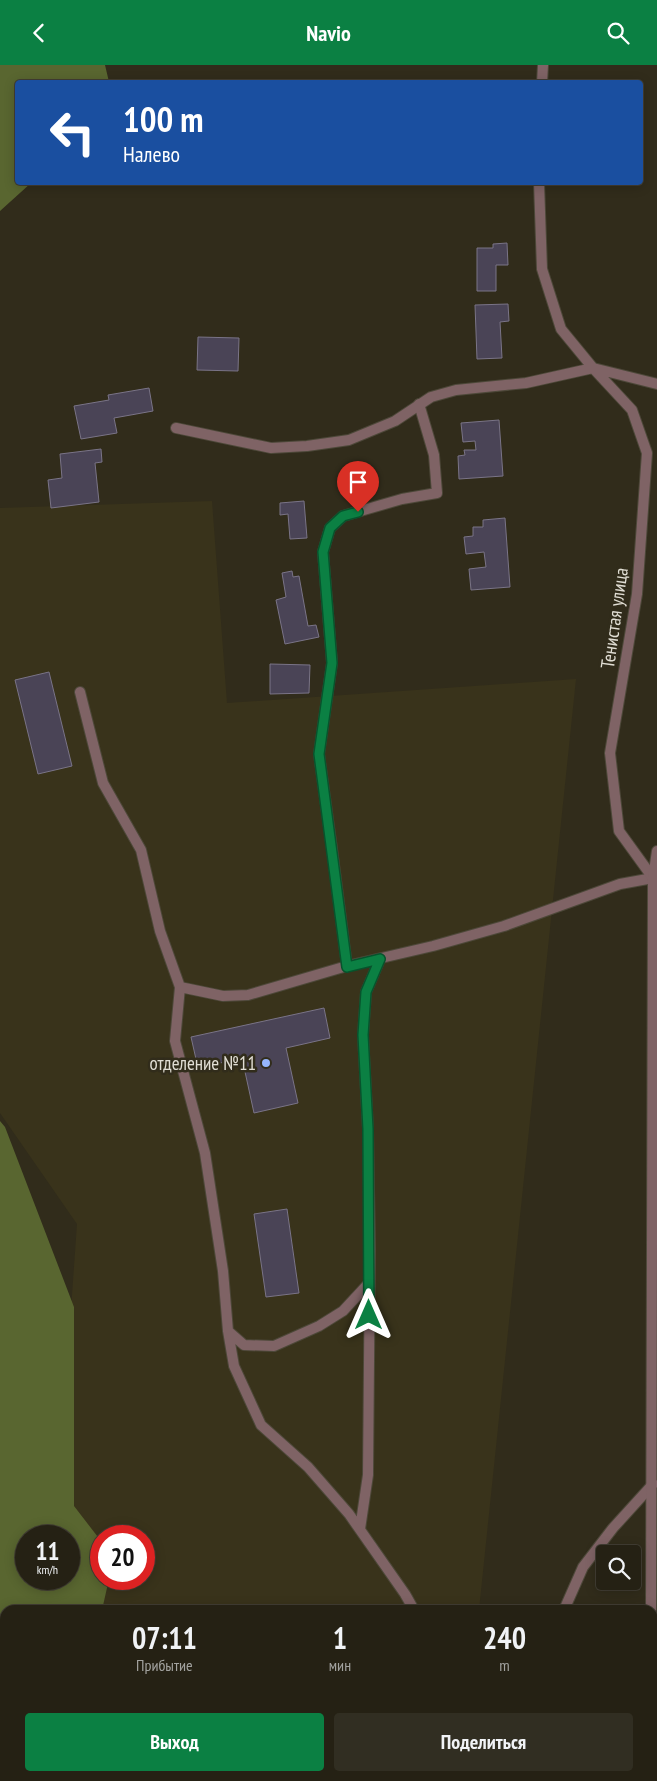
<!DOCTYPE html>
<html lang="ru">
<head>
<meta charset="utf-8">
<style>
	:root { --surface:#252114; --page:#312e22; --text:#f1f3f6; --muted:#a3a3a0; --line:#423e34; --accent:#0b8043 }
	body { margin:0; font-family:"PT Sans Narrow",sans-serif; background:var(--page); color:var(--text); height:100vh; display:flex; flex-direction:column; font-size:19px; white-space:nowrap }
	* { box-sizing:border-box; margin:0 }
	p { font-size:16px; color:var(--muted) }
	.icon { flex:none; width:28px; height:28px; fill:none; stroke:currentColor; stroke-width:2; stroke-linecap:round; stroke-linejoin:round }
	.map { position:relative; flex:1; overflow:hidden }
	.details { position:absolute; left:0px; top:1540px; width:658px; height:176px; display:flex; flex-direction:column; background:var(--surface); border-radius:15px 15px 0 0; box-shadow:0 2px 12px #0003,0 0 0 1px var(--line) }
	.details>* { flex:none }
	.guide { position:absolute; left:15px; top:15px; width:628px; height:105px; border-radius:5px; box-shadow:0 2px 12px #0003,0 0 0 1px var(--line); background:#1a4fa0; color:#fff; overflow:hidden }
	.buttons { position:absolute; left:596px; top:1480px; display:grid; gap:10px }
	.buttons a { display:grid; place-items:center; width:45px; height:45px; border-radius:5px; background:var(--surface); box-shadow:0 2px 12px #0003,0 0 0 1px var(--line); font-size:25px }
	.speed { position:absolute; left:15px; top:1460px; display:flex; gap:10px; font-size:25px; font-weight:700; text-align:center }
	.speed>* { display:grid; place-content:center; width:65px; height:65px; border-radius:50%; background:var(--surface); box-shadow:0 2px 12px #0003,0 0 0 1px var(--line); line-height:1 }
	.speed small { font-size:12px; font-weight:400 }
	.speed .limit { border:8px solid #d22; background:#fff; color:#111 }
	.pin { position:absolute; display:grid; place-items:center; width:42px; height:42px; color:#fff; margin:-51px -21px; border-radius:50% 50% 50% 0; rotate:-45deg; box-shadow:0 0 5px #0007 }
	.pin .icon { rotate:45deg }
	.me { position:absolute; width:55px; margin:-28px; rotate:0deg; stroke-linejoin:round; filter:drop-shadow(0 0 4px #0008) }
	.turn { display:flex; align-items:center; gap:18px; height:105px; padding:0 25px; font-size:22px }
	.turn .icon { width:65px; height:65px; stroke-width:2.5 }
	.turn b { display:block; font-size:35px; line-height:42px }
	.eta { display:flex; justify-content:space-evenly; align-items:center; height:85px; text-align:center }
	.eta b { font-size:30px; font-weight:600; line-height:35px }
	.primary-button { display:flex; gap:10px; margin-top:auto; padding:10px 25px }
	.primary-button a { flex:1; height:58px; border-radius:5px; background:var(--accent); color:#fff; font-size:20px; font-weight:600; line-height:58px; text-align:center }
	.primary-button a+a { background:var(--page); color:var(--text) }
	header { display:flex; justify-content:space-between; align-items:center; height:65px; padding:0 25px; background:var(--accent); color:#fff; font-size:22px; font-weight:600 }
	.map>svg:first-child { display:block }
	.built { fill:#39331b; fill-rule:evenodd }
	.forest { fill:#596630; fill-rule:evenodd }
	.building { fill:#4a4456; stroke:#7a7487 }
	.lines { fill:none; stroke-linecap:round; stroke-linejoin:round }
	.service-casing { stroke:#4d4839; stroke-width:12 }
	.minor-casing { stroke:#4d4839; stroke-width:12 }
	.tertiary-casing { stroke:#4d4839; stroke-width:12 }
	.service { stroke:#7f6365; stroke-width:10 }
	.minor { stroke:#7f6365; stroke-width:10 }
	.tertiary { stroke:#7f6365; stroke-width:10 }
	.route-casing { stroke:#07532c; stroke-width:12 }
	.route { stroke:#0b8043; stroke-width:9 }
	.poi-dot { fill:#96b6fd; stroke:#312c1b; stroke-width:2 }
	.labels { text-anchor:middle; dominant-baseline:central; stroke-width:5; stroke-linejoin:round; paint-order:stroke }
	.street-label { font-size:19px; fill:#e1ded4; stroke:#312c1b }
	.poi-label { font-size:19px; fill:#e1ded4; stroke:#312c1b; text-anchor:end }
</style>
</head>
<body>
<header><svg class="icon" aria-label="back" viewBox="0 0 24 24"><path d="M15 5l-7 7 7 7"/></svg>Navio<svg class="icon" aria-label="search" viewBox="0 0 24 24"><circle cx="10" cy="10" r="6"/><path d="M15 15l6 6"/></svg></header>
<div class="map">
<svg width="657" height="1716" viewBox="0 0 657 1716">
	<rect width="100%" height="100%" fill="#312c1b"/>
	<path class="built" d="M212,436L227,638L576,614L479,1545H50L69,1514V1471H55L77,1159L0,1048V443ZM101,1471H144V1514H101Z
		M38,1711H462L461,1716H38Z"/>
	<path class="forest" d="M0,0H105L109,17L18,18V118H31L0,146Z
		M0,1056L5,1062L74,1242V1441L101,1476V1514H109L102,1545H5V1711H54V1716H0ZM26,1471H69V1514H26Z"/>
	<path class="building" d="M507,178L508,200H496V226H477V183H493V179Z
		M508,239L509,256L500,257L502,293L477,294L475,240Z
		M198,272L239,273L238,306L197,305Z
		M149,323L153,346L114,353L117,368L81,374L74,341L109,335L108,330Z
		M499,355L503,411L459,414L458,391L465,390L464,385H476L475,376L463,377L461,358Z
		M101,384L102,397L95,398L99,437L51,443L48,415L62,413L60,389Z
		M304,436L307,473L290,474L288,449L280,450V438Z
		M505,453L510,522L471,525L469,504L486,502L484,487L466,489L464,472L473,471V462H483V455Z
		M292,506L293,512L299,511L308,561L316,560L319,572L285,579L276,535L286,532L282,508Z
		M270,599L310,600L309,628L270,629Z
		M49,607L72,701L38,709L15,615Z
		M324,943L330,973L286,983L298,1038L254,1048L242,993L198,1003L191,972Z
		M287,1144L299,1228L266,1232L254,1149Z
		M585,1711H616L615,1716H584Z"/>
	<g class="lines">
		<defs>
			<path id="service" d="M80,627L103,718L141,785L160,866L180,922L175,976L205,1088L223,1206L228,1266L234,1301L261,1360L308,1402L349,1449L405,1529L414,1545
				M347,901L332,784L319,689L332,598L323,487L330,463L343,451L402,434L437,428L434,390L419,339
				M180,922L223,931L248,930L347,901L433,881L504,861L620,819L653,813
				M228,1266L244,1280L274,1281L319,1261L343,1246L369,1218
				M360,1464L368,1410L370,1184L368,1064L363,970L366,927L380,894
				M564,1545L583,1502L613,1463L653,1419
				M652,1609H657
				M418,1716L419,1711"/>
			<path id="minor" d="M542,18L543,0
				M539,118L542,204L561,264L593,303L632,345L647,388L637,529L610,688L619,766L653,813
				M176,363L271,383L307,381L349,375L395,356L431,332L456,325L526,318L593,303L657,319"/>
			<path id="tertiary" d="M651,1545L653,813L657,786
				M645,1716L646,1711"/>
		</defs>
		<use href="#service" class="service-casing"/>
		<use href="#minor" class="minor-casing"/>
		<use href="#tertiary" class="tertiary-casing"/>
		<use href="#service" class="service"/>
		<use href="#minor" class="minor"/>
		<use href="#tertiary" class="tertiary"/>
	</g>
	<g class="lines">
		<defs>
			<path id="route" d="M358,447L343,451L330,463L323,487L332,598L319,689L347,902L380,894L366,927L363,970L368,1064L369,1250"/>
		</defs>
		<use href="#route" class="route-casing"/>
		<use href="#route" class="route"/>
	</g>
	<circle class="poi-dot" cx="266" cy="998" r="5"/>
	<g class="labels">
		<g class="street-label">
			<text transform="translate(614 553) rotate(-82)">Тенистая улица</text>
		</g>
		<g class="poi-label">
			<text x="256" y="998">отделение №11</text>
		</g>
	</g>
</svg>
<div class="buttons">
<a><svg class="icon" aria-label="search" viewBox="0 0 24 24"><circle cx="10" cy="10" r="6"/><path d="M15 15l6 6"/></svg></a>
</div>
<div class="speed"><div>11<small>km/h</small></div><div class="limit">20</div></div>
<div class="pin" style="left:358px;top:447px;background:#d93025"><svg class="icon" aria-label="arrive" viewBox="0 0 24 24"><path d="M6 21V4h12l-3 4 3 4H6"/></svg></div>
<svg class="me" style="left:369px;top:1250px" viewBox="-20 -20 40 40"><path d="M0-17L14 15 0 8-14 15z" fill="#0b8043" stroke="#fff" stroke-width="4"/></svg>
<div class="guide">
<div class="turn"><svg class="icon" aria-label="left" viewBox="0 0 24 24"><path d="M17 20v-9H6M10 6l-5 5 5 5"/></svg><div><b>100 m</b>Налево</div></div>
</div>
<section class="details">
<div class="eta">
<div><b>07:11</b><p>Прибытие</p></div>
<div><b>1</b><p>мин</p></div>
<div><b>240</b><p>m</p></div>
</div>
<div class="primary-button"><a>Выход</a><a>Поделиться</a></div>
</section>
</div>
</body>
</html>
